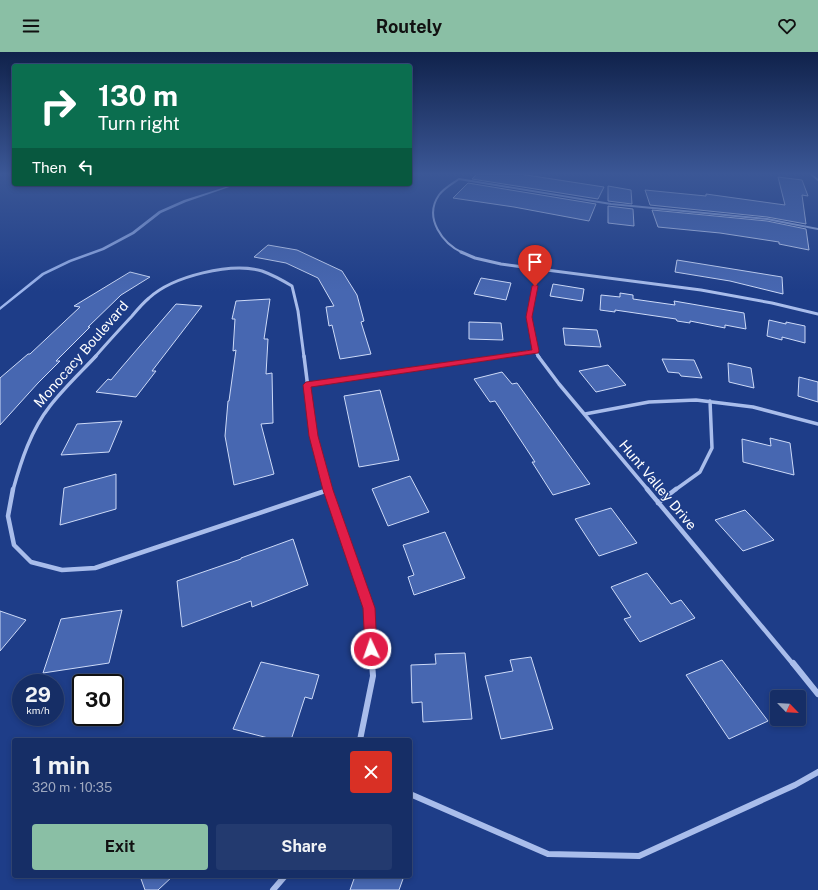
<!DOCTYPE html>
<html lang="en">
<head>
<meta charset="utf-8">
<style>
	:root { --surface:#162e66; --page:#233a6f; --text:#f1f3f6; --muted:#9ea8bf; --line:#354a7a; --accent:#8abfa5 }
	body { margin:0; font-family:"Public Sans",sans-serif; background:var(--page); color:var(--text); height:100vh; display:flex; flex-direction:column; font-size:15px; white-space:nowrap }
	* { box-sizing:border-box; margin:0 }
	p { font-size:13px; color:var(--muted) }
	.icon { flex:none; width:22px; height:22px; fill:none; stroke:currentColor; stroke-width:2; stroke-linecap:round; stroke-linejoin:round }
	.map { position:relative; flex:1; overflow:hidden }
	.panel { position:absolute; left:12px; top:686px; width:400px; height:140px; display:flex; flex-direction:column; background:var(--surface); border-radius:4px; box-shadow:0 2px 6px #0003,0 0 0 1px var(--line) }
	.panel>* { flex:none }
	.hud { position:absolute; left:12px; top:12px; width:400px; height:122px; border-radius:4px; box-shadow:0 2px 6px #0003,0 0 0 1px var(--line); background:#0b6e4f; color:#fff; overflow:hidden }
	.needle { width:26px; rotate:115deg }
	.fabs { position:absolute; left:770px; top:638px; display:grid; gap:8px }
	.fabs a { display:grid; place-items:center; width:36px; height:36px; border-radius:4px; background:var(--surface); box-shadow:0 2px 6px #0003,0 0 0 1px var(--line); font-size:20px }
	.speed { position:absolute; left:12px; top:622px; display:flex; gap:8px; font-size:20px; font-weight:700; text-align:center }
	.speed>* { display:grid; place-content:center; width:52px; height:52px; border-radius:50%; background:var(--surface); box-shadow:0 2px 6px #0003,0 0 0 1px var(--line); line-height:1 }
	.speed small { font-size:10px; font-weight:400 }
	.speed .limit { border:2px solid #111; border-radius:6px; background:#fff; color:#111 }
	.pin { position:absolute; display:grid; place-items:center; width:34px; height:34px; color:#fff; margin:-41px -17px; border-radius:50% 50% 50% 0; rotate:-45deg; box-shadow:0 0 4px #0007 }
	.pin .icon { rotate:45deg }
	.me { position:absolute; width:44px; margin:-22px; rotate:357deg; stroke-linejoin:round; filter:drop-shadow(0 0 3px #0008) }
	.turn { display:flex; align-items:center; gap:14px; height:84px; padding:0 20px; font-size:18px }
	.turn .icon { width:52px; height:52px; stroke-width:2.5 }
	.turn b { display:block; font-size:28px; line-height:34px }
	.then { display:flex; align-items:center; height:38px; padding:0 20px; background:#0003; gap:8px; font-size:15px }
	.round { display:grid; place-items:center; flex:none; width:42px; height:42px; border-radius:4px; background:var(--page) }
	.head { display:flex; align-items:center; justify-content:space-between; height:68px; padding:0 20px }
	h1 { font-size:24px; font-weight:700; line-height:30px }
	.cta { display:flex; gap:8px; margin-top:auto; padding:8px 20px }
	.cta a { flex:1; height:46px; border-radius:4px; background:var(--accent); color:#111; font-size:16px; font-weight:700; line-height:46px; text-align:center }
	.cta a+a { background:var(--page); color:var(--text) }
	header { display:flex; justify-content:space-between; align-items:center; height:52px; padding:0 20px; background:var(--accent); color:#111; font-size:18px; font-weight:700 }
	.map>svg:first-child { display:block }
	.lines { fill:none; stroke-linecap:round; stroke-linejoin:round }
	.stream { fill:#9cb5ed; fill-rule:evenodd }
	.building { fill:#4767b1; stroke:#cddaf8 }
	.street-far4 { stroke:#a9bdeb; stroke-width:2 }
	.street-far3 { stroke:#a9bdeb; stroke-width:3 }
	.street-far2 { stroke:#a9bdeb; stroke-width:3.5 }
	.street-far1 { stroke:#a9bdeb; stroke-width:4.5 }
	.street { stroke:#a9bdeb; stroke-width:6 }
	.route { fill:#e11d48; stroke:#92132f }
	.labels { text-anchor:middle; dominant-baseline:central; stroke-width:3; stroke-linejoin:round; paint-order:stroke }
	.street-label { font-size:14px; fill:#fff; stroke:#1e3d88 }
</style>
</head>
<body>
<header><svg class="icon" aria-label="menu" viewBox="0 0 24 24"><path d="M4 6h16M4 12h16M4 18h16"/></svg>Routely<svg class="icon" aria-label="heart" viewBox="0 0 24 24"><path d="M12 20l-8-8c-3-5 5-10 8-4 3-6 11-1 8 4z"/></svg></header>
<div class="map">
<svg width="818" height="838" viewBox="0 0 818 838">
	<rect width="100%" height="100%" fill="#1e3d88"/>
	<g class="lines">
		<path class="stream" d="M235,132H238L186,150L161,161L134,182L104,198L71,210L44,223L0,258V255L42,221L69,208L102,196L132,180L159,159L184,148Z"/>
	</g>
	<path class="building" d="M477,122H520L604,135L598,147L472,127Z
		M778,125L802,128L808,144L802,143L806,172L767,165L650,153L645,138L706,144V142L785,153Z
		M468,131L596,152L589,169L514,155L453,146Z
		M608,134L631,138L632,152L608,149Z
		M608,154L633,157L634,174L608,171Z
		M652,158L767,169L806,177L809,198L779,192V190L720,181L658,175Z
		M268,193L297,198L342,219L357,243L364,269L361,270L371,302L340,307L332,273L329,274L326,255L334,254L318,226L286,211L254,205Z
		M677,208L782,225L783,242L730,229L675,220Z
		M130,220L150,225L121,243L88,275H90L56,309H60L38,331L0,373V326L28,302H30L80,255L74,254Z
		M481,226L511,231L506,248L474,242Z
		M553,232L584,237L582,249L550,244Z
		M620,241L633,243V247L675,253L674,249L744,261L746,277L725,273V276L690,269V271L677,269L676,267L615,258V260L600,258L601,243L620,245Z
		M270,247L264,287H268L266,322L272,321L273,371L261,372L274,422L234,433L225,384L228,349H229L236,298L233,299L235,267H232L236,249Z
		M176,252L202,254L152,319H156L136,345L96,340L108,327L111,328L121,316Z
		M769,268L786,272V270L805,274V291L782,285V288L767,284Z
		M469,270L501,271L503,288L469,287Z
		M563,276L597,278L601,295L565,293Z
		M662,307L694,308L702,326L681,324L679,321L668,320Z
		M728,311L751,316L754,336L729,330Z
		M608,313L626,333L596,340L579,319Z
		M502,320L512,332L517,331L590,432L553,443L532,410H535L495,349L490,350L474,327Z
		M799,325L818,330V350L798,344Z
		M380,338L399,408L359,415L344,344Z
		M122,369L109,400L61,403L77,372Z
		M770,386L790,391L794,423L743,410L742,387L771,394Z
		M116,422V457L60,473L64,436Z
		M410,424L429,460L388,474L372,437Z
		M611,456L637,491L599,504L575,467Z
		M745,458L774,488L743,499L715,468Z
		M445,480L465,526L414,543L408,525L414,523L403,493Z
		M293,487L308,533L252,555L251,549L182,575L177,529L241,507V506Z
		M647,521L671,552L681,548L695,566L640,590L624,567L631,565L611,535Z
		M122,558L109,611L43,621L61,567Z
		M0,559L26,568L0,599Z
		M465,601L472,667L423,670L422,650L412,651L411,613L436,612L435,602Z
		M531,605L553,677L501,687L485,624L513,619L510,608Z
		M722,608L768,669L729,687L686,623Z
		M261,610L319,623L312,647L305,645L291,688H276L233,677Z
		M140,824H173L158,838H145Z
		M355,824H404L399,838H350Z"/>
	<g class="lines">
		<path class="street-far4" d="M811,122L818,128
			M463,201C443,192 423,166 439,143C444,136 452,132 459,127L611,152L767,167L818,177"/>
		<path class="street-far3" d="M461,200L475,206L501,212L701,238L772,251L818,262
			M538,218L529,265L535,299L539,305
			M95,305C107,291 120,277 132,264C137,258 143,251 149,246C173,224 231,210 262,219C273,223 282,228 292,234L298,259L304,305
			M498,305L535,299"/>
		<path class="street-far2" d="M304,304L314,384L328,438
			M538,304L559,332L648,438
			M306,333L504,304
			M585,362L649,350L696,348L753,355L818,372
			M13,438C21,409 31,378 50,354C64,336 81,320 96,304
			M327,438H328
			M675,438L700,420L712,396L710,349"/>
		<path class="street-far1" d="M13,437L8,464L14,493L31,510L62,518L95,516L328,438
			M647,437L793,612
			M328,438L369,556L372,612
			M658,451L676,437"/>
		<path class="street" d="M793,611L818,642
			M360,688L373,624L372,611
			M410,742L548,802L639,804L795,733L818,720
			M273,838L285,824"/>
	</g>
	<linearGradient id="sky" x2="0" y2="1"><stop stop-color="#10224b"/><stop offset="0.51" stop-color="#3b5796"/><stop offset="1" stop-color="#3b5796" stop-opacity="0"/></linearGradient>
	<rect width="818" height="239" fill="url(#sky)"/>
	<path class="route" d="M535,232L538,234L532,265L539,299L538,301L311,335L318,384L333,438L375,556L377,597L376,601L371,603L367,601L365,597L363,556L323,438L309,384L303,333L306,330L532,298L526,265L532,234Z"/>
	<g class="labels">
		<g class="street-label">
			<text transform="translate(81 302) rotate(-49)">Monocacy Boulevard</text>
			<text transform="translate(658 433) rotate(50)">Hunt Valley Drive</text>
		</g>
	</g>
</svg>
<div class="fabs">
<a><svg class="needle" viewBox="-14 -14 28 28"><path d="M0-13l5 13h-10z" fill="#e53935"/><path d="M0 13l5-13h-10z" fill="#9ea8bf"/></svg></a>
</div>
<div class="speed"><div>29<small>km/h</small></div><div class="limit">30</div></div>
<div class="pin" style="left:535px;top:234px;background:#d93025"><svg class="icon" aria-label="arrive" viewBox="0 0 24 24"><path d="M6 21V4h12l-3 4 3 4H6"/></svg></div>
<svg class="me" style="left:371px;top:597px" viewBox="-20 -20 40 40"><circle r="17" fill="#e11d48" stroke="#fff" stroke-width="3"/><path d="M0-11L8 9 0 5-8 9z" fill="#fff"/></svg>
<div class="hud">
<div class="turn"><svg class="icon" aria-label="right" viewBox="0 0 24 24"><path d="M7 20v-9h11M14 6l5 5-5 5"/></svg><div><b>130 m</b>Turn right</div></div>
<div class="then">Then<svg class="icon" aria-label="left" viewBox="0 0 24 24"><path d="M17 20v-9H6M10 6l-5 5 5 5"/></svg></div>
</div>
<section class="panel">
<div class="head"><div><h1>1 min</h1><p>320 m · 10:35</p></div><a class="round" style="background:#d93025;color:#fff"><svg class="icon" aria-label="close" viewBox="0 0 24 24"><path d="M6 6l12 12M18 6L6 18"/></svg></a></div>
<div class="cta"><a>Exit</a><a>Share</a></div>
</section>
</div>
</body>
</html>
